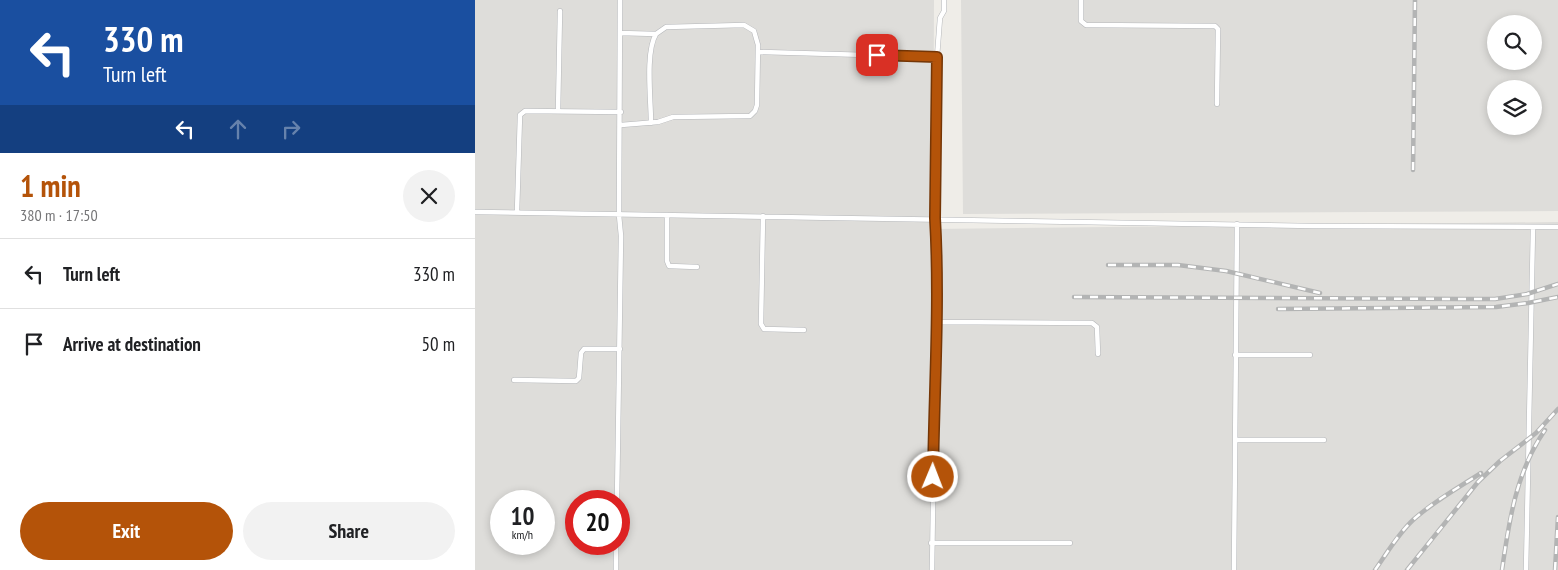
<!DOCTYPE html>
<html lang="en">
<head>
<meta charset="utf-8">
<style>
	:root { --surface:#fff; --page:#f2f2f2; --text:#202124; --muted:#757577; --line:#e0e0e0; --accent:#b45309 }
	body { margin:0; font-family:"PT Sans Narrow",sans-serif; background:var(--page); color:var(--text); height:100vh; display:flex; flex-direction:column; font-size:19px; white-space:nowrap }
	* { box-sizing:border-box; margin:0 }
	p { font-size:16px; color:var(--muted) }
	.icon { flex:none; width:28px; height:28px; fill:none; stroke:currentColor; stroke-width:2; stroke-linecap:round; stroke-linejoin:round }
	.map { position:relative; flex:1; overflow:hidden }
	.sheet { display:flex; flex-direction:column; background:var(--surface); width:475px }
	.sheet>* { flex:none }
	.top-card { background:#1a4fa0; color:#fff; overflow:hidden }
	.buttons { position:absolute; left:1012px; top:15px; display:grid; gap:10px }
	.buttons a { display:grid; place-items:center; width:55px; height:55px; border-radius:50%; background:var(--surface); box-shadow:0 2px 8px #0003; font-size:25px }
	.speed { position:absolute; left:15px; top:490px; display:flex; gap:10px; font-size:25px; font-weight:700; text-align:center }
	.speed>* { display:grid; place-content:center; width:65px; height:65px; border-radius:50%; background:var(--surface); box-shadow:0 2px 8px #0003; line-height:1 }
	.speed small { font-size:12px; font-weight:400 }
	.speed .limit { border:8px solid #d22; background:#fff; color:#111 }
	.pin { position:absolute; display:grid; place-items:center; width:42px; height:42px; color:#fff; margin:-21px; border-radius:10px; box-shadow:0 2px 8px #0006 }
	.me { position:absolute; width:55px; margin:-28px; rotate:1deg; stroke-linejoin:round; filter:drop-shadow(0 0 4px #0008) }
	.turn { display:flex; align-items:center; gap:18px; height:105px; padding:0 20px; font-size:22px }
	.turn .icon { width:65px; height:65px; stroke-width:2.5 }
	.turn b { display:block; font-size:35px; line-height:42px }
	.lanes { display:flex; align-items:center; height:48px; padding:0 20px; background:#0003; justify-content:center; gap:25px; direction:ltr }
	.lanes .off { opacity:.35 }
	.round { display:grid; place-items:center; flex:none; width:52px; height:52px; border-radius:26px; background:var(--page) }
	.head { display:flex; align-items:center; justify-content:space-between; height:85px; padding:0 20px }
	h1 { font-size:30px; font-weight:700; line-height:38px; color:var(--accent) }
	.cta { display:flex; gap:10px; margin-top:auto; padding:10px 20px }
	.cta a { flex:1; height:58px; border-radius:30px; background:var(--accent); color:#fff; font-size:20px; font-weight:700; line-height:58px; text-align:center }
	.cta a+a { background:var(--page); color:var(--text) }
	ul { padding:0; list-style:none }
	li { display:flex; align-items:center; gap:15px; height:70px; padding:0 20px; border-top:1px solid var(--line) }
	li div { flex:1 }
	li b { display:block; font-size:19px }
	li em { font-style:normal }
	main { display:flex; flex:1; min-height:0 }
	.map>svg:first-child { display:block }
	.industrial { fill:#deddda; fill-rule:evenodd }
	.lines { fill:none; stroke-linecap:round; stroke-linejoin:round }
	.service-casing { stroke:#b5b7ba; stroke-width:5.5 }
	.service { stroke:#fff; stroke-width:4.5 }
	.rail-casing { stroke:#b3b4b4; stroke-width:4.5 }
	.rail { stroke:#fff; stroke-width:2.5; stroke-dasharray:8; stroke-linecap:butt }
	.route-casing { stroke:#753606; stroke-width:12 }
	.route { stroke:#b45309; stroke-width:9 }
</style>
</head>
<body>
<main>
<section class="sheet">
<div class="top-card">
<div class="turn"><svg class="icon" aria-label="left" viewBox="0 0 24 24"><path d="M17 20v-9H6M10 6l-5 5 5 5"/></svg><div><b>330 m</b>Turn left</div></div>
<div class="lanes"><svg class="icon" aria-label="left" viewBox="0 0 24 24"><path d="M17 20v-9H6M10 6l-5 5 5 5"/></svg><svg class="icon off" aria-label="ahead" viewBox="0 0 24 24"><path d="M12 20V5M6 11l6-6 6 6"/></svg><svg class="icon off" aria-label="right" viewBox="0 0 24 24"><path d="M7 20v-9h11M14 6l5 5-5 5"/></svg></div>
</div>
<div class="head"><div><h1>1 min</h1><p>380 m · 17:50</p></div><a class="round"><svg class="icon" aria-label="close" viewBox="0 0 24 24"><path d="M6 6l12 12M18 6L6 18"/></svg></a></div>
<ul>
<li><svg class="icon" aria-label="left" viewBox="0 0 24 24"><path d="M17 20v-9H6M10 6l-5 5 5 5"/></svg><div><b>Turn left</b></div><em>330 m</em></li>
<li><svg class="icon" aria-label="arrive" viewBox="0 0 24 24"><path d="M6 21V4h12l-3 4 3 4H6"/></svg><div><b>Arrive at destination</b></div><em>50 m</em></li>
</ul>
<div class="cta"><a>Exit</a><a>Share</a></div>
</section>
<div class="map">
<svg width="1083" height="570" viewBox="0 0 1083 570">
	<rect width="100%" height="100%" fill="#efede8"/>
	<path class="industrial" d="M0,0H459L458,229L1083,222V570H0ZM26,501H69V544H26ZM101,501H144V544H101Z
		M486,0H1083V211L488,214ZM1021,24H1059V61H1021ZM1021,89H1059V126H1021Z"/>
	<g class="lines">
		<defs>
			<path id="service" d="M606,0V21L611,25L740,26L743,29L742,104
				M145,33L181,34L191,27L269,25L279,31L283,45L282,105L280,111L275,116L198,117L183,122L146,125
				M283,52L462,57
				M83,111L85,11
				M176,123C176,100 170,52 181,34
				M0,212L838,226L1083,227
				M42,212L45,115L50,111L146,112
				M192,215V261L194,266L222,267
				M288,216L286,324L289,329L329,330
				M461,322L617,323L622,327L623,354
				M760,355H835
				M39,380L101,381L104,378L106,353L109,349H145
				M760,440H849
				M142,501L146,236L144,215L145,0
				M456,543H595
				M141,570V544
				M457,570L461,313L460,218L462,57L465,18L469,11V0
				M759,570L762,224
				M1051,570L1058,228"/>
		</defs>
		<use href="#service" class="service-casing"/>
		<use href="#service" class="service"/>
		<defs>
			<path id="rail" d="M938,170L940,0
				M633,265H703L751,271L845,293
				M599,297L989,299H1020L1052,294L1083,284
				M803,309L1021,307L1053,303L1083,297
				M900,570C912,553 923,534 938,520C959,501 983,488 1006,473
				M932,570L1003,482L1025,461L1061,433L1083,409
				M1027,570C1034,521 1041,472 1070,430
				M1080,570L1083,517"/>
		</defs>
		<use href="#rail" class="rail-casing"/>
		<use href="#rail" class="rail"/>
	</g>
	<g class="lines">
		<defs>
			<path id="route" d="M402,55L462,57L460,218C465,304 459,391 458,477"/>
		</defs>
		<use href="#route" class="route-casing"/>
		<use href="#route" class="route"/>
	</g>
</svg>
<div class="buttons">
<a><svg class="icon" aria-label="search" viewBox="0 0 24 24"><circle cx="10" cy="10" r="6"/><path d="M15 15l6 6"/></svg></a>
<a><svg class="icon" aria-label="layers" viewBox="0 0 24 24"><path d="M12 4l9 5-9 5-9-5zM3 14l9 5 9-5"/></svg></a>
</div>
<div class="speed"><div>10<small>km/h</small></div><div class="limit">20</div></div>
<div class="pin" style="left:402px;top:55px;background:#d93025"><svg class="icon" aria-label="arrive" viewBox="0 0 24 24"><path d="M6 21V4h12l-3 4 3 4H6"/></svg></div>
<svg class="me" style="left:458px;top:477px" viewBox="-20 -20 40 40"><circle r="17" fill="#b45309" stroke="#fff" stroke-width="3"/><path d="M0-11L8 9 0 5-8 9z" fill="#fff"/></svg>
</div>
</main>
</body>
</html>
